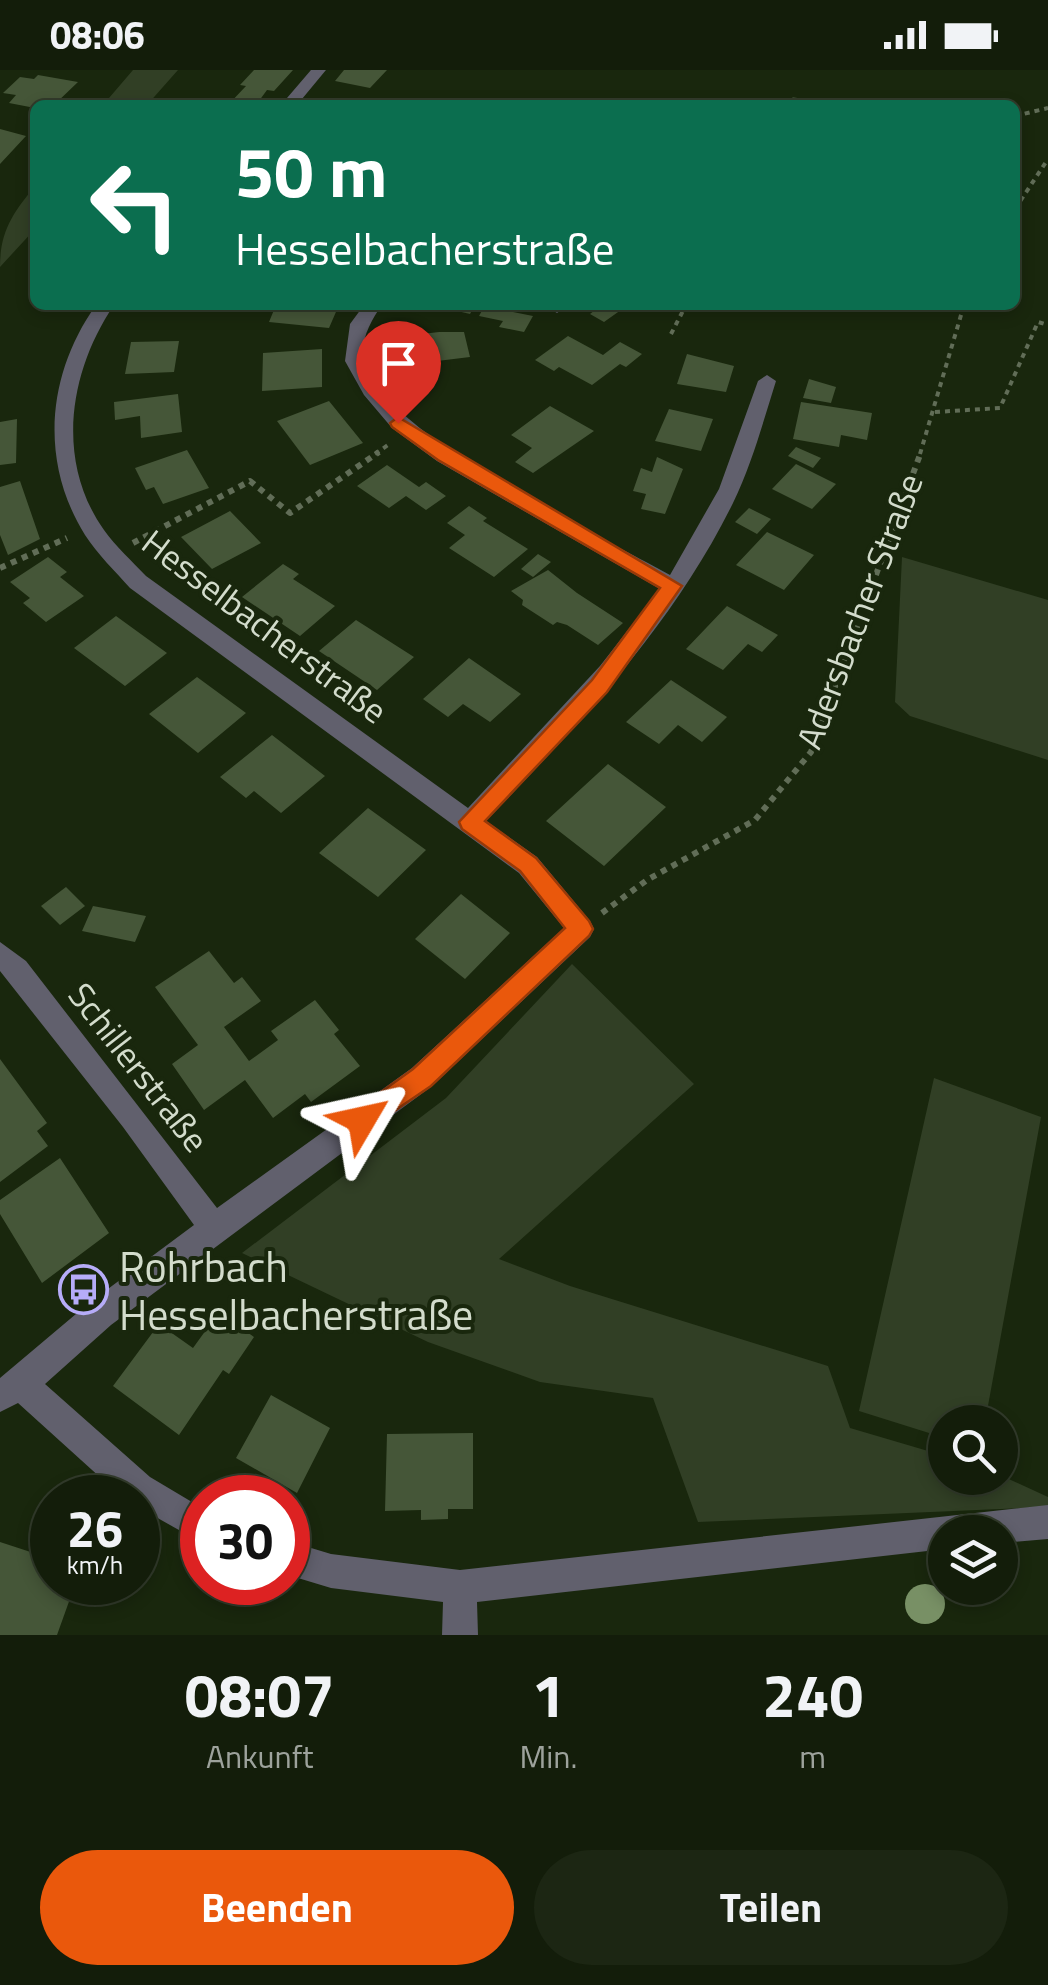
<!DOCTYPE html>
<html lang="de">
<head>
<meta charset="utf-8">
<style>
	:root { --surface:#131d0a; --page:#1c2613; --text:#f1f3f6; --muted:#9da29c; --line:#323b2b; --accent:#ea580c }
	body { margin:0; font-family:"Titillium Web",sans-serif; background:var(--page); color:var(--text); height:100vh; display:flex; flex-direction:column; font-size:38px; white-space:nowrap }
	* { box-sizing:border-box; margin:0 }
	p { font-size:32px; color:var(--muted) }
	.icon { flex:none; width:55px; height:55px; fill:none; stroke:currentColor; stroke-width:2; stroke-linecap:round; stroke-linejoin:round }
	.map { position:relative; height:1565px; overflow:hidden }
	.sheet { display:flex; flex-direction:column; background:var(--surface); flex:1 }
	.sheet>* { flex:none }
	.guide { position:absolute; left:30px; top:30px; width:990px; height:210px; border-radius:15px; box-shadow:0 5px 15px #0003,0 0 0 2px var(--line); background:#0b6e4f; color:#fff; overflow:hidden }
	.fabs { position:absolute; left:928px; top:1335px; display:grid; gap:20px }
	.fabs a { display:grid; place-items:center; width:90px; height:90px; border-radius:50%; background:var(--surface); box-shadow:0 5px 15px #0003,0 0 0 2px var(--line); font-size:50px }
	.speed { position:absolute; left:30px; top:1405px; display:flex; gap:20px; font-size:50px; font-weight:700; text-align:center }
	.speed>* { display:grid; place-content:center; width:130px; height:130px; border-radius:50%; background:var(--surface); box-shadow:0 5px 15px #0003,0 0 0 2px var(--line); line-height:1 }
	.speed small { font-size:25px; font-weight:400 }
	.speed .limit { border:15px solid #d22; background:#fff; color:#111 }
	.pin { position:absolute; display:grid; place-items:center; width:85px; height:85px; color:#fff; margin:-102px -42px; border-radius:50% 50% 50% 0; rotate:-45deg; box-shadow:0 0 10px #0007 }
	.pin .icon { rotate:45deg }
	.me { position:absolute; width:110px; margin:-55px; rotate:54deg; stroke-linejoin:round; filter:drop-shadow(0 0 8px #0008) }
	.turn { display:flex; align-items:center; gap:35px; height:210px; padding:0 40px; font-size:45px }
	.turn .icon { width:130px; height:130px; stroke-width:2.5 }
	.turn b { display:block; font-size:70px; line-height:85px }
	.eta { display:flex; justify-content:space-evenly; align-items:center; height:170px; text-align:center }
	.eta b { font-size:60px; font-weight:700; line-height:70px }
	.primary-button { display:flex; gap:20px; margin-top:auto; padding:20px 40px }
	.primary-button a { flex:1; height:115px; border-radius:60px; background:var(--accent); color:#fff; font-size:40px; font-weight:700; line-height:115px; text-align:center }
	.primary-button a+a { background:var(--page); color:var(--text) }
	.status { display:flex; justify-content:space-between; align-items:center; height:70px; padding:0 50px; background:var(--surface); direction:ltr }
	.status svg { height:28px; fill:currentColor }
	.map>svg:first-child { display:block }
	.green { fill:#313f25 }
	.building { fill:#455638 }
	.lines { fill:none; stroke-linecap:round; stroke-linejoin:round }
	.path-far1 { stroke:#616d57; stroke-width:4; stroke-dasharray:5 5; stroke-linecap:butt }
	.path { stroke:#616d57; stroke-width:6; stroke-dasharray:6 6; stroke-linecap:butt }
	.street { fill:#61606d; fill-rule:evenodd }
	.tree { fill:#789065 }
	.route { fill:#ea580c; stroke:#983908; stroke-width:2.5 }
	.labels { text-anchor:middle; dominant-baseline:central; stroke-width:8; stroke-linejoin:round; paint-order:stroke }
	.street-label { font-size:35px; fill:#d3dccc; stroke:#19270d }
	.near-poi-label { font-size:42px; fill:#d3dccc; stroke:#19270d; text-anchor:start }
</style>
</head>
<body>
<div class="status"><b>08:06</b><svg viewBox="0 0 49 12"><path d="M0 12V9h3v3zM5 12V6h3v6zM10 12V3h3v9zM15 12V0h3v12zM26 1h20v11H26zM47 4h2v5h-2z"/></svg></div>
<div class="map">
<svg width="1048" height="1565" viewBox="0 0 1048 1565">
	<rect width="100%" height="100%" fill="#19270d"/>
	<path class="green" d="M133,0H178L147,35H103Z
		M35,116V159L0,197C0,161 13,143 35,116Z
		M902,487L1048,530V690L910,646L895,632Z
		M572,894L694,1014L499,1189L570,1216L828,1296L850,1358L945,1386V1408L1000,1405L1048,1427V1437L698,1452L653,1328L540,1312L428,1272L242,1183L446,1028Z
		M934,1008L1041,1047L985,1352H945V1368L859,1341Z"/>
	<path class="building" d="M254,0H293L274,21L267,20L256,35H228L246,16L240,15Z
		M344,0H387L370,18L335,11Z
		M38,5L78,12L54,35L35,38L9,33L16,25L3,23L20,7L34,9Z
		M0,59L26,66L0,94Z
		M276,235H339L329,258L269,252Z
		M432,235H475L470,244Z
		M485,235L511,236L508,241L533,246L524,262L499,257L503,251L479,246Z
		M585,235H628L604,252L590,244L595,240Z
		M439,262H464L470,287L421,293L414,265Z
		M568,266L603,285L620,272L642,284L626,297L620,294L592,315L559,297L554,301L535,290Z
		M179,271L174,302L125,304L131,272Z
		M322,279V317L262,321L263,283Z
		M687,284L734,296L726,322L677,314Z
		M809,309L836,317L831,333L803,328Z
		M178,324L182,362L141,368L140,346L115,350L114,332Z
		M329,331L363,373L310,395L277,351Z
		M801,332L872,343L867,370L841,365L839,377L793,369Z
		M550,336L594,361L533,403L515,392L532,378L511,365Z
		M669,339L713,349L701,381L655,371Z
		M17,349L16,393L0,395V352Z
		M796,377L821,388L813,398L788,386Z
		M187,380L209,418L163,434L154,417L146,420L135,398Z
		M657,387L683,399L665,444L641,439L646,424L633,421L641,398L652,402Z
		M796,394L836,414L812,439L772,419Z
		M387,395L419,417L426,412L446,426L426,440L406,426L389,438L357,416Z
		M20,411L40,469L8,485L0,465V417Z
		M469,436L487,448L483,451L528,479L494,507L449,478L465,465L447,453Z
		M749,438L771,449L757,464L735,452Z
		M230,441L261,473L212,499L181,467Z
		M767,462L814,485L784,520L736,495Z
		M538,484L551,492L533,507L521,499Z
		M48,487L67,502L60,507L84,526L46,552L23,533L30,528L10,512Z
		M283,494L299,504L293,509L335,536L300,566L242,527Z
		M548,500L577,523L623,553L598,575L567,555L557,552L553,555L522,535L523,530L511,521Z
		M727,536L778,565L762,582L748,574L723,600L686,579Z
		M116,546L167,583L125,616L74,578Z
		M356,550L414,587L377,620L319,581Z
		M469,588L521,624L490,652L463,634L448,647L423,629Z
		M197,607L246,643L198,683L149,644Z
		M671,610L727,647L702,672L678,655L659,674L626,652Z
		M272,665L325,706L281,743L254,721L246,728L220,707Z
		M608,694L666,737L604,796L546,751Z
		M368,738L426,780L378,827L319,783Z
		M66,817L85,836L60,855L41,836Z
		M461,824L510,863L465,909L415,869Z
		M93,836L146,846L135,872L82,861Z
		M209,881L234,913L242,907L261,931L224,957L249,991L278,970L271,961L315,930L339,960L334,964L360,996L311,1032L305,1024L273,1048L245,1010L204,1040L172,994L198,975L155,917Z
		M0,989L47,1053L37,1061L48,1076L0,1112Z
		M60,1088L109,1163L42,1213L0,1144V1130Z
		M219,1242L254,1267L229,1304L223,1300L179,1365L113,1316L159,1254L193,1278Z
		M271,1325L330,1358L297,1423L236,1388Z
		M473,1363V1439H448V1449L421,1450V1440L385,1441L387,1364Z
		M0,1472L52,1489V1512H76L57,1565H0Z"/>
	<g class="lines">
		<path class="path-far1" d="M786,35L789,29L840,35
			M1015,46L1048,38
			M1015,139L1048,89
			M671,264L686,235
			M935,342L1000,338L1038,252L1048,255
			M375,384L388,375
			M920,384L964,235"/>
		<path class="path" d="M133,473L250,411L290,443L379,382
			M0,498L67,468
			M602,843L647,810L755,750L811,682L921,382"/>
		<path class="street" d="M311,0H326L297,35H281Z
			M96,235H114C69,301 55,391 104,460C116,477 132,491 146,506L468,738L600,596L660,519L437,391L392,358L364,325L345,291L350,254L364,235H382C371,250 359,272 364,292C381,362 604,468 670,505L719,419L758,311L767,305L776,311C763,352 752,394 733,433C673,555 579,654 486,751L537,787L590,851L594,859L590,867L432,1016L111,1255L45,1314L150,1407L202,1438V1473L138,1437V1428H123L18,1333L0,1342V1308L89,1233L194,1155L123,1057L0,901V872L26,891L217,1138L412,998L564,858L519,803L130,518C115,501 98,485 85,465C39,391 47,304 96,235Z
			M544,235H565L566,237L557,243Z
			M1048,1435V1469L1000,1473V1462H945V1479L477,1532L478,1565H442L443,1532L331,1518L288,1505V1471L331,1484L460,1500Z"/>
	</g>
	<circle class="tree" cx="925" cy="1534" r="20"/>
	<path class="route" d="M398,347L682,516L607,622L485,751L536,788L589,851L593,859L589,866L431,1016L362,1063L353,1059L350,1050L353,1042L413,999L565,858L520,801L462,759L459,752L592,610L660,518L438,390L392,357L390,353Z"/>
	<defs>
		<symbol id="bus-ring" viewBox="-11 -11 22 22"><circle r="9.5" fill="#19270d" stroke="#b6acf8" stroke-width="1.5"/><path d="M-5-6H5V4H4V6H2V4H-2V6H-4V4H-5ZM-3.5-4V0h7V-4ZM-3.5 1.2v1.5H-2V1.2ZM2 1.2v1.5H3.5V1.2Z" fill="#b6acf8"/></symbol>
	</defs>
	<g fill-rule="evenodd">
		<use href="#bus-ring" x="56" y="1192" width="55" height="55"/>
	</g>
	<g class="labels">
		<g class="street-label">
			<text transform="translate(859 541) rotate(-69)">Adersbacher Straße</text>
			<text transform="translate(265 556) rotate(37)">Hesselbacherstraße</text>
			<text transform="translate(139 997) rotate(52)">Schillerstraße</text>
		</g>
		<g class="near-poi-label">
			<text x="119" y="1196">Rohrbach<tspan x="119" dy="48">Hesselbacherstraße</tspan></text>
		</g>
	</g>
</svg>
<div class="fabs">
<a><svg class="icon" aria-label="search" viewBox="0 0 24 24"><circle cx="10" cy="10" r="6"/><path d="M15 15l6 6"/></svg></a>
<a><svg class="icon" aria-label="layers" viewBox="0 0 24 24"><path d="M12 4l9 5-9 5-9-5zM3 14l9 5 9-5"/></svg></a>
</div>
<div class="speed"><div>26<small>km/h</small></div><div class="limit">30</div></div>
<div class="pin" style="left:398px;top:353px;background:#d93025"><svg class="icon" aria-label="arrive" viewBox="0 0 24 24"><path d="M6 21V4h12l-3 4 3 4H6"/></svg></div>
<svg class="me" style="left:362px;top:1050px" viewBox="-20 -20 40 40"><path d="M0-17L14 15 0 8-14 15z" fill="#ea580c" stroke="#fff" stroke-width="4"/></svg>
<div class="guide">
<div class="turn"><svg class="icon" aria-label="left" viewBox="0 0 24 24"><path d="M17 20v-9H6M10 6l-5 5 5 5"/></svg><div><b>50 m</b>Hesselbacherstraße</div></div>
</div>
</div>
<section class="sheet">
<div class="eta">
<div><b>08:07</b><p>Ankunft</p></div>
<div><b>1</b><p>Min.</p></div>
<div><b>240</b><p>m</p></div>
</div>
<div class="primary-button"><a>Beenden</a><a>Teilen</a></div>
</section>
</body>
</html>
